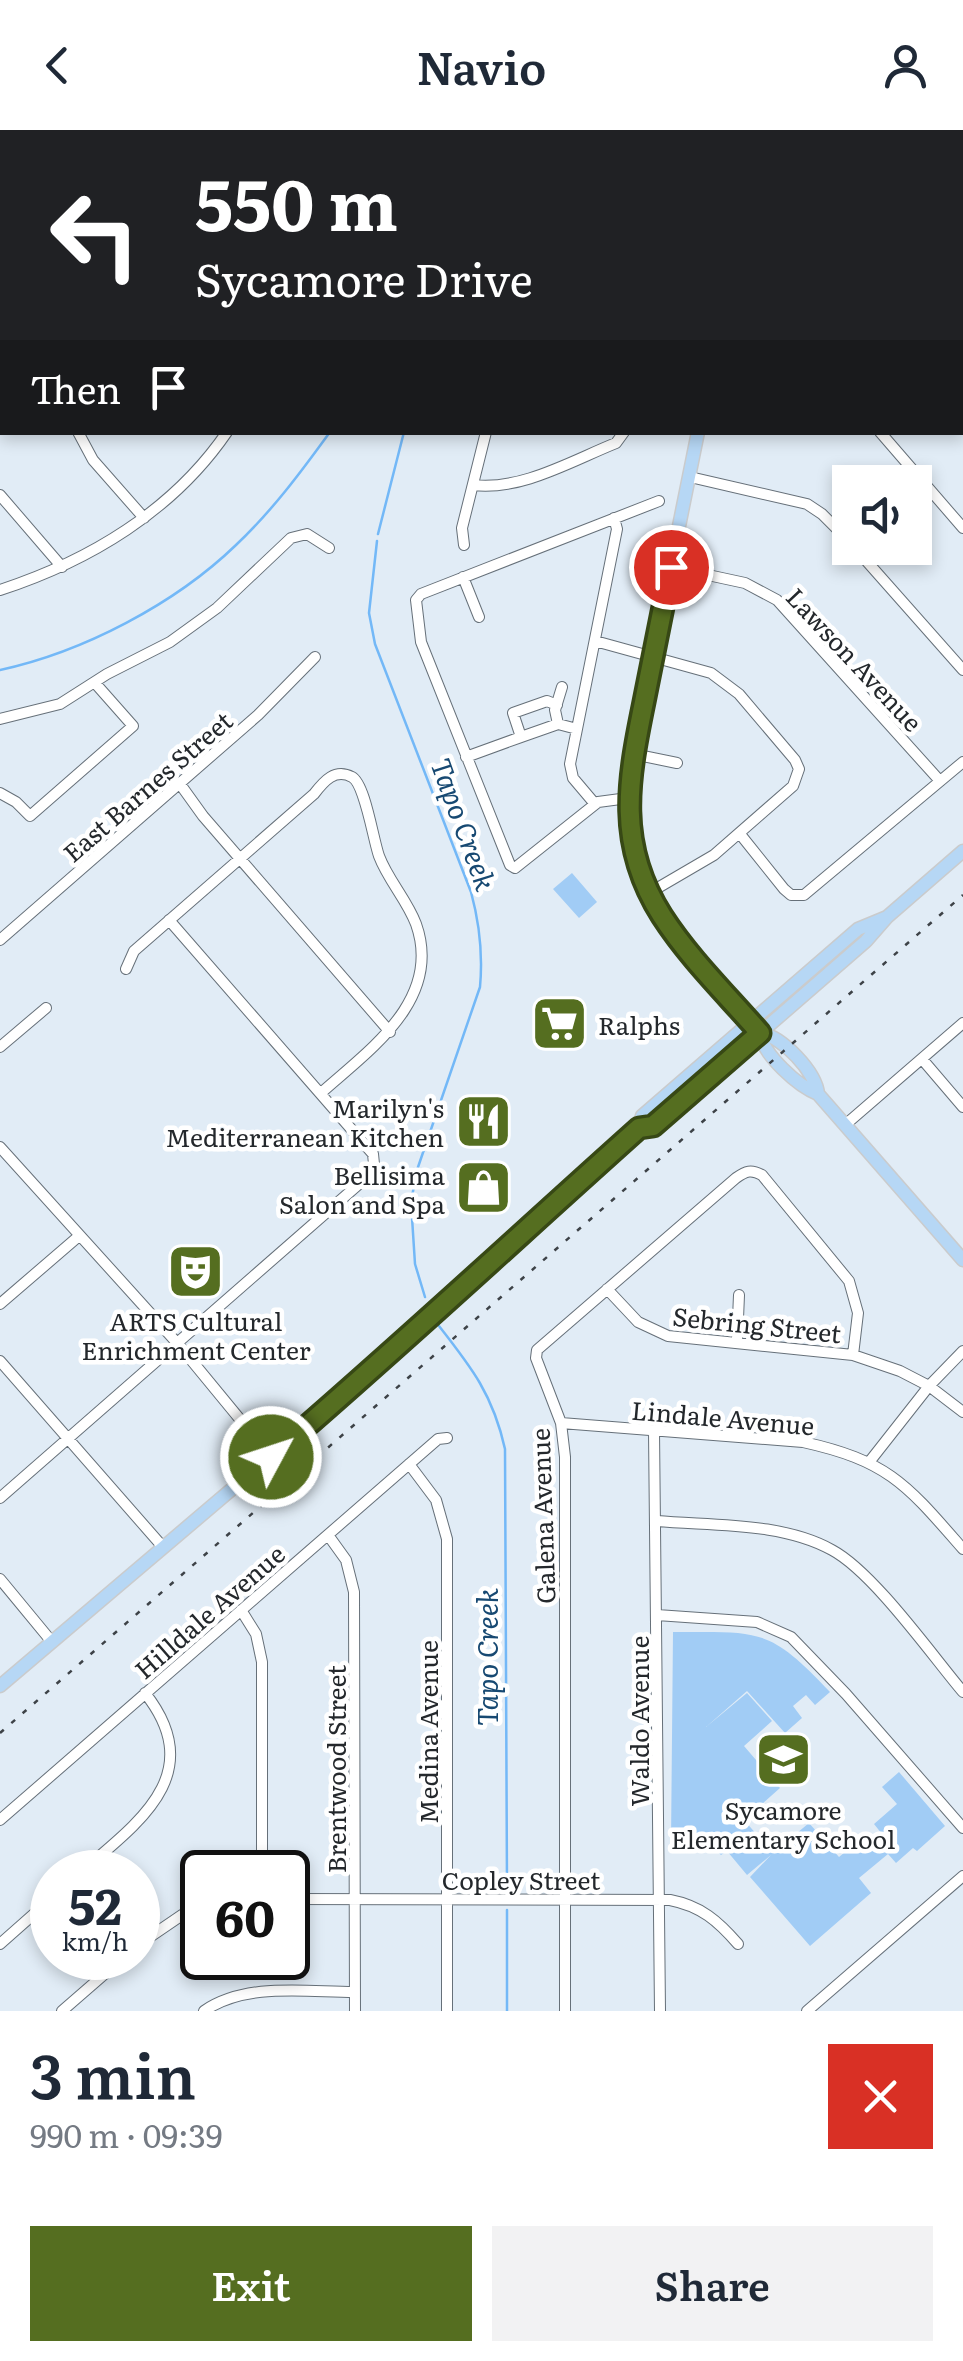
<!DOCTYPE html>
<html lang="en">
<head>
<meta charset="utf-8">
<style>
	:root { --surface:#fff; --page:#f2f2f3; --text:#1f2937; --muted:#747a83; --accent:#556e20 }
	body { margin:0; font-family:Literata,serif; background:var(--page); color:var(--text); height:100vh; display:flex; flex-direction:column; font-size:38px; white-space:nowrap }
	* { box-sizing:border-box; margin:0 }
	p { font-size:32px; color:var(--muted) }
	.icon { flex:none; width:55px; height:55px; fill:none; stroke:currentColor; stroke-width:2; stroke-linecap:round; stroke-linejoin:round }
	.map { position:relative; height:1881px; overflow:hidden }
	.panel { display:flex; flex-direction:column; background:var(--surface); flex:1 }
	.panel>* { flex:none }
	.top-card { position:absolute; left:0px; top:0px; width:965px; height:305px; box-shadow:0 5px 15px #0003; background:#202124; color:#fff; overflow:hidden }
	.tools { position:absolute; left:832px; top:335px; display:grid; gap:20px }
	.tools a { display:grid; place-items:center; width:100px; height:100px; border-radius:0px; background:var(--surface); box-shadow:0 5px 15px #0003; font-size:50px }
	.speed { position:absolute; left:30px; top:1720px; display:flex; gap:20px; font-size:50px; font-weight:700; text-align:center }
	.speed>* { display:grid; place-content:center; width:130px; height:130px; border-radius:50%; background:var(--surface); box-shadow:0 5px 15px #0003; line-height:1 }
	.speed small { font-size:25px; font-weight:400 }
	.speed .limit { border:5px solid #111; border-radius:15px; background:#fff; color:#111 }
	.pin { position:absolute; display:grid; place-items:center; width:85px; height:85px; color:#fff; margin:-42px; border:5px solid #fff; border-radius:50%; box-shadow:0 2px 10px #0007 }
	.me { position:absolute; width:110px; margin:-55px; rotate:50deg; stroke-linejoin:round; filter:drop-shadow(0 0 8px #0008) }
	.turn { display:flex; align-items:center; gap:35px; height:210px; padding:0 30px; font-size:45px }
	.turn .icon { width:130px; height:130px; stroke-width:2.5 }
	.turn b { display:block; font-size:70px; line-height:85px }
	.then { display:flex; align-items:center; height:95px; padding:0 30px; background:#0003; gap:20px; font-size:38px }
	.round { display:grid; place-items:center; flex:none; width:105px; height:105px; border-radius:0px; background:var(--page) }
	.head { display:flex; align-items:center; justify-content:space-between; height:170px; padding:0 30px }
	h1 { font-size:60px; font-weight:600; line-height:75px }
	.action { display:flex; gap:20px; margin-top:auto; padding:20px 30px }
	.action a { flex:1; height:115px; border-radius:0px; background:var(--accent); color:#fff; font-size:40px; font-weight:600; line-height:115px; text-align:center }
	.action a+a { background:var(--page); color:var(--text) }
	header { display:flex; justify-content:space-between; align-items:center; height:130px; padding:0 30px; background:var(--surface); font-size:45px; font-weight:600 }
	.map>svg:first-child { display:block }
	.green { fill:#a1ccf5 }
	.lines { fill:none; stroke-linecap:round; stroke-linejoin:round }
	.stream { stroke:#73b8f7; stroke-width:2.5 }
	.minor-casing { stroke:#667079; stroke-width:12 }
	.major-casing { stroke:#cacbcc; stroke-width:15 }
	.minor { stroke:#fff; stroke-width:10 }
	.major { stroke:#b6d7f5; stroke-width:12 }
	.rail { stroke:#3d4247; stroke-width:2.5; stroke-dasharray:5 10; stroke-linecap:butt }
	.route-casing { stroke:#374815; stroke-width:25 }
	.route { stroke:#556e20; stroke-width:18 }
	.labels { text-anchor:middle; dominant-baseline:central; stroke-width:9; stroke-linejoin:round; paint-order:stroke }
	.street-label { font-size:25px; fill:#24282c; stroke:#fff }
	.poi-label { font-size:25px; fill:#24282c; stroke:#fff; text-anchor:end }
	.water-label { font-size:28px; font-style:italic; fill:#174972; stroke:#fff }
</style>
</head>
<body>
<header><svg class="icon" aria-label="back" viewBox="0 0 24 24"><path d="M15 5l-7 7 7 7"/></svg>Navio<svg class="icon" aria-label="person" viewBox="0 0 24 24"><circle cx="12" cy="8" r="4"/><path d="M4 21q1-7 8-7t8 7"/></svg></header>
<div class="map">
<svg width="963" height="1881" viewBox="0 0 963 1881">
	<rect width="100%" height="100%" fill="#e1ecf6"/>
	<path class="green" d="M572,743L597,772L579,788L553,759Z
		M673,1502C760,1502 769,1497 830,1562L815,1575L806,1565L793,1576L802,1588L785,1603L747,1561L706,1597L747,1563L772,1591L744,1616L780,1658L744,1690L773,1723L809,1693L839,1727L868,1703L880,1715L886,1709L874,1694L897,1674L882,1657L899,1642L945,1696L917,1721L913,1718L896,1733L888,1724L859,1748L871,1763L810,1816L750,1747L771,1725L747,1745L727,1721L721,1725L709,1713L706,1715L671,1712Z"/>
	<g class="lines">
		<path class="stream" d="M468,0L470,2
			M378,404L404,302
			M377,411L369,483L375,514L471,762C480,795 483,824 480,857L417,1040L411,1072L415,1134L425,1167
			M0,540C83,522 175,474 236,415C272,381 301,342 330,302
			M439,1196C472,1238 493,1265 505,1319L507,1756
			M507,1780V1881"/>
		<defs>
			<path id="minor" d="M374,0L380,2
				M737,0L739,2
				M72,2L74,0
				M295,2L310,0
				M680,2L682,0
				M962,29H963
				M0,92L2,93
				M962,155L963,154
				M0,245L2,243
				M962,257L963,258
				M78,302L93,330L144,388
				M880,302L963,398
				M690,347L807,374L822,384L850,412
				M473,355C521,361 571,331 616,313L624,302
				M0,365L62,437
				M464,415L462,398L486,302
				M855,418L963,540
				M671,437L745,453L777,470L940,651
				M463,447L479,487
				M0,460C89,431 173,381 227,302
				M595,511L711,543L739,564L795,630L799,639L793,656L714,725L649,763
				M562,557L555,580L558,594L577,599
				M557,575L547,571L513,583L521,607L558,594
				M0,589L60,574L107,544L170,512L217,478L291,408L307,404L329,418
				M633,624L677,633
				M466,627L521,607
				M180,654L203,686L390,902
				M0,663L16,672L30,686L133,596L95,553
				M628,668L598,672L515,738L510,735L421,512L416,470L421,464L659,371
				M595,674L573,648L570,634L617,399L614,388
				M740,704L784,759L791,765H804L963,632
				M0,810L258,585L315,527
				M126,839L134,821L314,664C324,651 335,638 352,647C365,654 373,709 379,726C388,750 407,770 416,794C443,870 369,920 321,963
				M0,917L46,878
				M922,929L963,977
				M845,995L963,893
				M0,1017L178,1214L271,1327
				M607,1159L638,1192L668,1206L853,1225L900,1241L929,1256L963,1282
				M0,1174L79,1106
				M737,1212L739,1165
				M0,1231L162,1416
				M561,1293L803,1312C889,1331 907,1355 963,1419
				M654,1301L660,1881
				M870,1331L929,1256L963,1221
				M409,1334L436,1370L447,1409V1881
				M0,1368L367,1047L374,1034L373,1024L169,790
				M657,1391C713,1396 782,1392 832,1420C873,1442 931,1524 963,1562
				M328,1405L346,1430L354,1462L355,1881
				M0,1449L52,1512
				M241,1480L256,1504L262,1532V1742
				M657,1485L757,1492L791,1507L846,1564L963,1698
				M0,1690L438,1309L447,1308
				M81,1742C138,1693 209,1644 145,1563
				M288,1769L670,1770C701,1776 718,1791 738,1814
				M0,1814L52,1768
				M138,1815L182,1785L202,1778
				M62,1881L123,1828
				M204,1881C246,1852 306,1862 354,1862
				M565,1881V1327L561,1293L536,1228L537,1220L736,1048C746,1041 751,1039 762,1045L849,1151L858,1183L853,1225
				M807,1881L963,1746"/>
			<path id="major" d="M561,0L563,2
				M698,302L630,639C618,763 686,817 760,903C763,925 798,956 818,964L963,1130
				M760,903C782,906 816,942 818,964
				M639,998L653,996L866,811L887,787L963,721
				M0,1556L364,1247L639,998L642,986L858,799L887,787"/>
		</defs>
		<use href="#minor" class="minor-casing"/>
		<use href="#major" class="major-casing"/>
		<use href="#minor" class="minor"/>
		<use href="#major" class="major"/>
		<path class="rail" d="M0,1603L963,765"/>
	</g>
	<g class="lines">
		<defs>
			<path id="route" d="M271,1327C396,1220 516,1108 639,998L653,996L760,903C727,865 689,828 662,786C616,714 628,650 644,572C653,527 662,482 671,437"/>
		</defs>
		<use href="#route" class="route-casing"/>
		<use href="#route" class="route"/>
	</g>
	<defs>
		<symbol id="supermarket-square" viewBox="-11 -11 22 22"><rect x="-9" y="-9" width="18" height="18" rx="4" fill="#556e20" stroke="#fff"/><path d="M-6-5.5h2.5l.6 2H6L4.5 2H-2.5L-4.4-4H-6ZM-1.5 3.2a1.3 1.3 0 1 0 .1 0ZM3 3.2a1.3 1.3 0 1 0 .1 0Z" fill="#fff"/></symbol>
		<symbol id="restaurant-square" viewBox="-11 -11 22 22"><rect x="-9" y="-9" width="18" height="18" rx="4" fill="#556e20" stroke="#fff"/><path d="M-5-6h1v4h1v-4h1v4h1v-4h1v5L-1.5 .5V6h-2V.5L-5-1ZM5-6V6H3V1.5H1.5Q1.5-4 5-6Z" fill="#fff"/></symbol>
		<symbol id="shop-square" viewBox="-11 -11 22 22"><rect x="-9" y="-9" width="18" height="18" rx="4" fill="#556e20" stroke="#fff"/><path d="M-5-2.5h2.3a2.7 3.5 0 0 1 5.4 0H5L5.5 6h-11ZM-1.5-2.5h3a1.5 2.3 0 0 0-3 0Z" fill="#fff"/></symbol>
		<symbol id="theatre-square" viewBox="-11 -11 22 22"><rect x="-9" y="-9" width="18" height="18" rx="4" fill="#556e20" stroke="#fff"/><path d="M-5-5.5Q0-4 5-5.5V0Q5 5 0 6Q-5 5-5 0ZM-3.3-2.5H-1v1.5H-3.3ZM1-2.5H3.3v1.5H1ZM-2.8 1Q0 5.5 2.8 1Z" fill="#fff"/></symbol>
		<symbol id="school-square" viewBox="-11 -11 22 22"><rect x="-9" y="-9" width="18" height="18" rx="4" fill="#556e20" stroke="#fff"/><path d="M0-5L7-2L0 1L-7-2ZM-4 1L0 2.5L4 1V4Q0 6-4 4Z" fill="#fff"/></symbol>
	</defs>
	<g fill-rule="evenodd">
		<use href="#supermarket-square" x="528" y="862" width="63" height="63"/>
		<use href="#restaurant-square" x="452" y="960" width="63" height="63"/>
		<use href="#shop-square" x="452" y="1026" width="63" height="63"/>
		<use href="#theatre-square" x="164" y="1110" width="63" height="63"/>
		<use href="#school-square" x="752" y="1598" width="63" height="63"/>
	</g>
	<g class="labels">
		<g class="street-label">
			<text transform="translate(855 529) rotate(47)">Lawson Avenue</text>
			<text transform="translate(147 656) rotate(-41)">East Barnes Street</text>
			<text transform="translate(757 1194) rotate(6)">Sebring Street</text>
			<text transform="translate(723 1287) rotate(5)">Lindale Avenue</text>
			<text transform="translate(542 1386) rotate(-92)">Galena Avenue</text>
			<text transform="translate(209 1481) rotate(-41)">Hilldale Avenue</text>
			<text transform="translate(638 1591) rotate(-90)">Waldo Avenue</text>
			<text transform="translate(427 1602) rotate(-90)">Medina Avenue</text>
			<text transform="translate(335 1639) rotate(-90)">Brentwood Street</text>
			<text x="521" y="1749">Copley Street</text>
		</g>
		<g class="poi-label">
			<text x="598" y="894" text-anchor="start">Ralphs</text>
			<text x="444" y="977">Marilyn's<tspan x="444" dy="29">Mediterranean Kitchen</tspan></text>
			<text x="445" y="1044">Bellisima<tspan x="445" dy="29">Salon and Spa</tspan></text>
			<text x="196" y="1190" text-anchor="middle">ARTS Cultural<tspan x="196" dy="29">Enrichment Center</tspan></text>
			<text x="783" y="1679" text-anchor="middle">Sycamore<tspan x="783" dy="29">Elementary School</tspan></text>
		</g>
		<g class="water-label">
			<text transform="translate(465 694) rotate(70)">Tapo Creek</text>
			<text transform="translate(486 1527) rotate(-90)">Tapo Creek</text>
		</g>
	</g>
</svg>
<div class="tools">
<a><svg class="icon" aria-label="sound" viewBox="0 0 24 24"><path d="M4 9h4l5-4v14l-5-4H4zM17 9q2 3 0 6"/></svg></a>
</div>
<div class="speed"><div>52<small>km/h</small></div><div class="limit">60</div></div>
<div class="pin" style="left:671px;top:437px;background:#d93025"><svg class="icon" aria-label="arrive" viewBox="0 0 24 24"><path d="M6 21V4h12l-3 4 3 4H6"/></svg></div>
<svg class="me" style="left:271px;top:1327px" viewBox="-20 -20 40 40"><circle r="17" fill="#556e20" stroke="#fff" stroke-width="3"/><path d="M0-11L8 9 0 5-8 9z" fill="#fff"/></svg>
<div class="top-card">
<div class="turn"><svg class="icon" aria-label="left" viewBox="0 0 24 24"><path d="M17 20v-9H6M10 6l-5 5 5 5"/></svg><div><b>550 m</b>Sycamore Drive</div></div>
<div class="then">Then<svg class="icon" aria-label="arrive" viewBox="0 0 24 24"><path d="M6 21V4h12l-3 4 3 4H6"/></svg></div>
</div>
</div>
<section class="panel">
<div class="head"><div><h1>3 min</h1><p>990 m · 09:39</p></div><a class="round" style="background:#d93025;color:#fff"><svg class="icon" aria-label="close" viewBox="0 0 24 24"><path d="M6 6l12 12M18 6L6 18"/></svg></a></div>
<div class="action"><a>Exit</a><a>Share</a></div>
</section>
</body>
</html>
